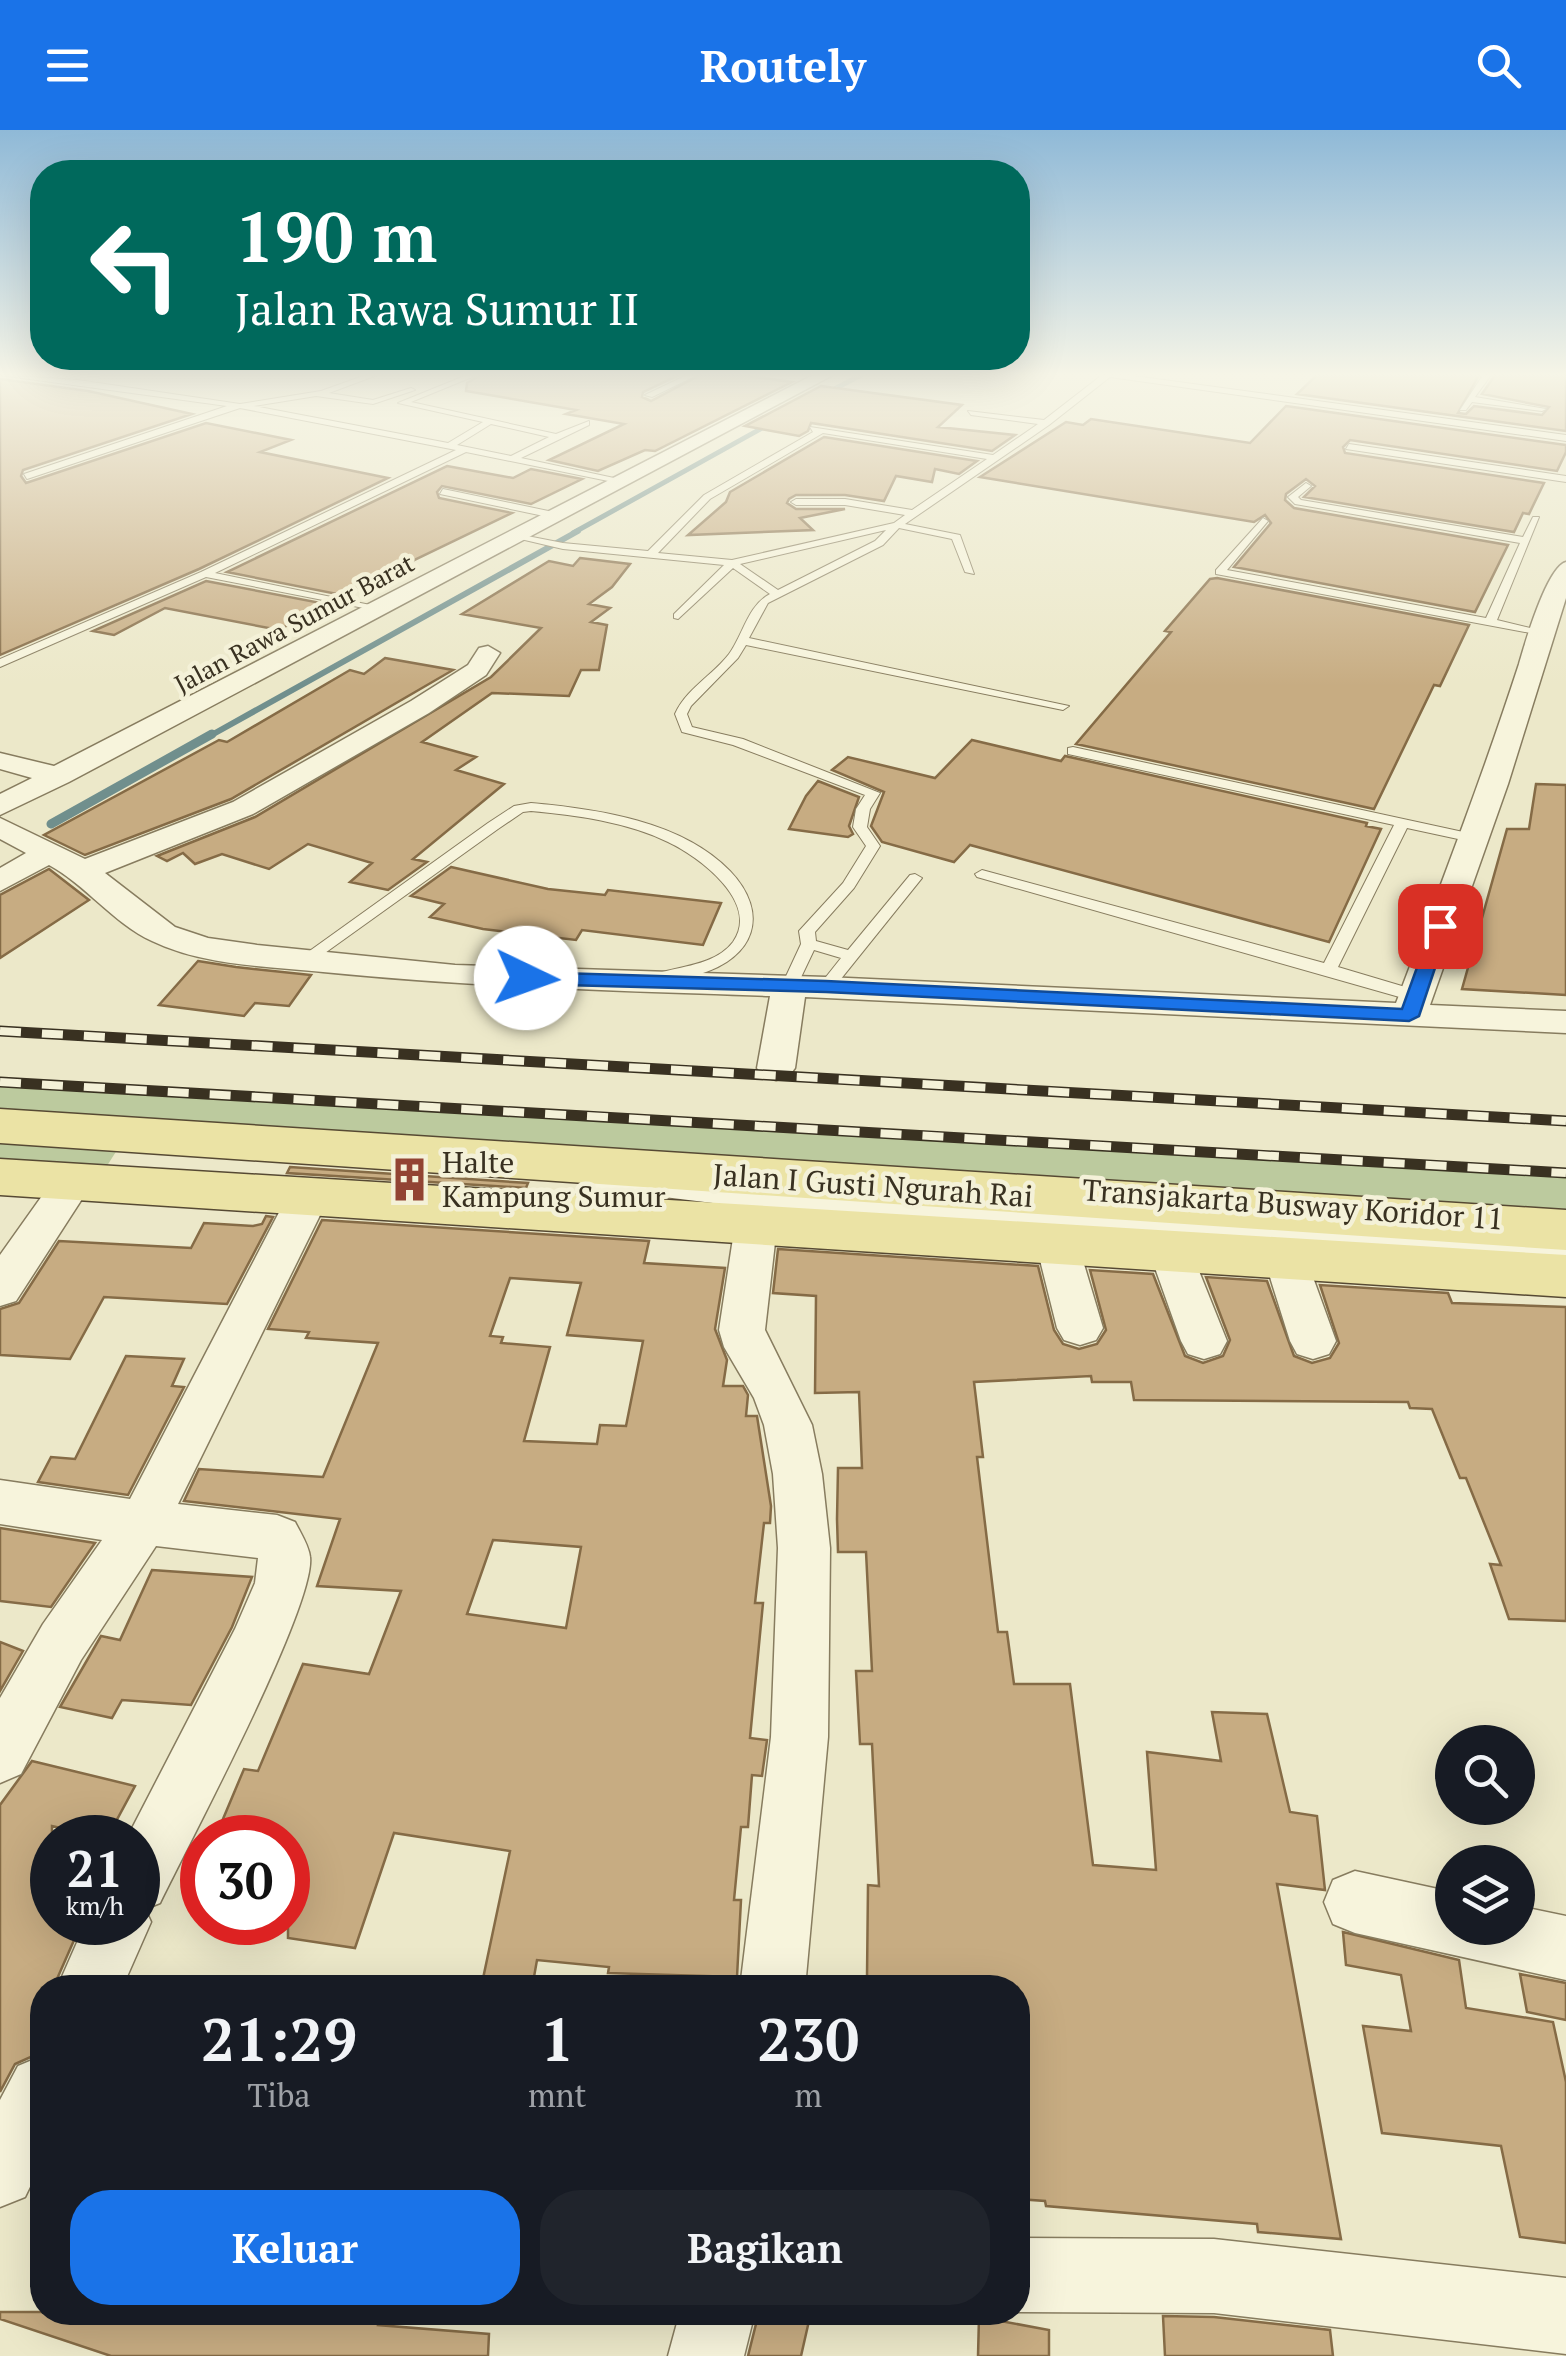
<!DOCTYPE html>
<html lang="id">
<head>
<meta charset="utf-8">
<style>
	:root { --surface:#171b24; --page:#20242c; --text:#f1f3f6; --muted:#9ea1a6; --accent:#1a73e8 }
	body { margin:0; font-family:"PT Serif",serif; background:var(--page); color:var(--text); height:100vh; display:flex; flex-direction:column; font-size:38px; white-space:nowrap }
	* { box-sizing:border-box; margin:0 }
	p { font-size:32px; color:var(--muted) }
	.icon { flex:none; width:55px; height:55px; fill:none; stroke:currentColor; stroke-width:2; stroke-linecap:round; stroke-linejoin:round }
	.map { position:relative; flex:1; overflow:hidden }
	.details { position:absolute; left:30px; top:1845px; width:1000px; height:350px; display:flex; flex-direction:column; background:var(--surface); border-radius:40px; box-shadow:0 10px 40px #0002 }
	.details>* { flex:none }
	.banner { position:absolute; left:30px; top:30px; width:1000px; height:210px; border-radius:40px; box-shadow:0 10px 40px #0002; background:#00695c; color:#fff; overflow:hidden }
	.buttons { position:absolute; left:1435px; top:1595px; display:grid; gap:20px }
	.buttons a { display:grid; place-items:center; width:100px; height:100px; border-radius:50%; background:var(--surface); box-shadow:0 10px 40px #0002; font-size:50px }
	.speed { position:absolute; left:30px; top:1685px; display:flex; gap:20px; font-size:50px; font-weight:700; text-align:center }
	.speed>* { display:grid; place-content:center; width:130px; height:130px; border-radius:50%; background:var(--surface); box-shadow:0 10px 40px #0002; line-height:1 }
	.speed small { font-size:25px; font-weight:400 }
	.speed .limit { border:15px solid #d22; background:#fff; color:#111 }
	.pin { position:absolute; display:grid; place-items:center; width:85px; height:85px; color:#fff; margin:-42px; border-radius:20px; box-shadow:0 5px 15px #0006 }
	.me { position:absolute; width:110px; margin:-55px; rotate:93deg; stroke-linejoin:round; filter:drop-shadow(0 0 8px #0008) }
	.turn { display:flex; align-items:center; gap:35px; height:210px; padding:0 40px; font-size:45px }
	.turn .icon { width:130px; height:130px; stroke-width:2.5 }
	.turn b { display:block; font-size:70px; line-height:85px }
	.eta { display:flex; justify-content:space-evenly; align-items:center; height:170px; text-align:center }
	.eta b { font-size:60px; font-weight:600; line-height:70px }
	.primary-button { display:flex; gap:20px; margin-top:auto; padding:20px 40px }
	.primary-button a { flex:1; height:115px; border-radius:40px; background:var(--accent); color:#fff; font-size:40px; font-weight:600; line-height:115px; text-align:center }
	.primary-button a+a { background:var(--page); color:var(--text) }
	header { display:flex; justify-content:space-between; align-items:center; height:130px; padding:0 40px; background:var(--accent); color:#fff; font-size:45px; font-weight:600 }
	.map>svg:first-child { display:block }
	.green { fill:#bcca9e }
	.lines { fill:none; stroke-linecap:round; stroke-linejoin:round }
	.stream-far2 { stroke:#708f8d; stroke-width:5 }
	.stream-far1 { stroke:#708f8d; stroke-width:6 }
	.stream { stroke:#708f8d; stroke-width:9 }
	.building { fill:#c7ac82; stroke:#856b46; stroke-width:2.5; fill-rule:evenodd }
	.service-casing { stroke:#877c5f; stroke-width:2 }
	.minor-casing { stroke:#877c5f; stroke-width:3 }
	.primary-casing { stroke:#564933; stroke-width:3 }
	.service { fill:#f7f4dc; fill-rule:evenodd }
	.minor { fill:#f7f4dc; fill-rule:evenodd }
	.primary { fill:#ebe3a5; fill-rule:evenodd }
	.rail-casing { stroke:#393121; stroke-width:11 }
	.rail { stroke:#f4f1d8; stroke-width:8; stroke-dasharray:21; stroke-linecap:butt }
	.route { fill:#1a73e8; stroke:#114b97; stroke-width:2.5 }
	.labels { text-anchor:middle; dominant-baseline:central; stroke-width:9; stroke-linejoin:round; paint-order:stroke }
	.far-street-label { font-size:25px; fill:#393121; stroke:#f4f1d8 }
	.poi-label { font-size:30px; fill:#393121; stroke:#f4f1d8; text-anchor:start }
	.street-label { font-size:30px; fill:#393121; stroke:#f4f1d8 }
</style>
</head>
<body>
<header><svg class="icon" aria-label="menu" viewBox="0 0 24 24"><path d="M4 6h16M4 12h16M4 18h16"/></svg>Routely<svg class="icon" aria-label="search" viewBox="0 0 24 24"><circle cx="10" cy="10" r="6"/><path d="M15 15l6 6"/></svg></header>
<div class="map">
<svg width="1566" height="2226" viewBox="0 0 1566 2226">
	<rect width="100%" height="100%" fill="#ece8c9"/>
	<path class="green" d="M0,952L1566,1043V1100L0,997Z
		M0,1011L119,1017L96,1053L0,1047Z"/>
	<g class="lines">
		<path class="stream-far2" d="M825,264L861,245
			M573,403L773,292"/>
		<path class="stream-far1" d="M208,607L578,401"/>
		<path class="stream" d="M51,694L212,604"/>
	</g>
	<path class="building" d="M481,245H679L643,262L642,267L651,271L700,245H741L792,252L655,321L645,320L598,341L549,330L624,294L566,284L576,280L466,261L467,253Z
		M1317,245H1479L1458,283L1466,284L1474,276L1542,285L1549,277L1482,264L1495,245H1566V301L1297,264Z
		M0,249L88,261L192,284L23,340L21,346L26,353L206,293L291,310L260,322L388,348L199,439L0,525Z
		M821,256L962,275L938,297L1015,305L992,321L811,293L808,301L799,306L745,296Z
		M1286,276L1566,315V322L1557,341L1350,310L1343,317L1345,323L1544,353L1529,384L1523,383L1514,402L1304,367L1315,356L1306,349L1286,364L1285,370L1294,378L1508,415L1475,482L1234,437L1271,393L1265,385L1254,392L980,347L1066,292L1083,295L1091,289L1250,313Z
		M824,307L977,331L959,344L935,339L932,352L896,346L884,371L845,365H796L789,369L787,373L796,379H845L800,388L813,400L688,405L726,372L730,362Z
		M447,336L513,348L531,339L582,349L531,374L442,356L437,362L439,368L512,383L342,465L227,442Z
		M580,428L630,434L612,457L589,474L610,478L591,492L607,495L599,540H581L569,566L492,563L422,612L476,627L456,640L504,654L413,729L427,732L388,760L350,752L372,733L308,714L269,739L222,724L195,734L183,723L167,731L157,726L255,687L491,547L541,498L462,484L549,431L573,436Z
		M1217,448L1469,495L1440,556L1434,555L1374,679L1076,614L1171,502L1165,501L1210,449Z
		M206,451L326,474L279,500L165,478L114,505L93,501Z
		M385,528L453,540L231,669L85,725L44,705L219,610L227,612L350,540L364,544Z
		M972,610L1061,631L1065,626L1367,693L1366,696L1381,699L1329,812L970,715L954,732L882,712L871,696L884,662L832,640L848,627L935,648Z
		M818,651L859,667L849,696L853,704L848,707L789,699L806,666Z
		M1536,654L1566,655V865L1462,859L1507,699H1529Z
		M451,737L548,759L605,765L608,760L721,773L703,815L582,800L576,810L483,799L430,787L444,774L411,766Z
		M49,739L89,770L0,828V765Z
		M198,831L236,837L311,845L289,876L255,873L244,886L159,875Z
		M290,1037L528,1053L526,1058L287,1043Z
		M266,1086L273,1087L227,1174L104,1167L70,1229L0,1225V1179L19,1173L59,1111L191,1118L204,1093L253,1096L262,1094Z
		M322,1090L649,1111L644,1133L725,1138L715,1199L727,1230L723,1256H743L748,1265L746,1286H757L771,1376L770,1393H764L755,1473H763L750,1608L767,1610L762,1646L752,1645L748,1697H741L734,1770H741L737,1847L608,1843L609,1837L537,1830L532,1858H481L510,1721L394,1703L355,1818L288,1808V1708H215L244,1639L258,1641L303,1534L369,1544L401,1461L317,1456L340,1389L184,1371L199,1339L323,1347L378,1213L306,1208L309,1202L268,1199ZM510,1148L581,1153L567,1205L643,1211L626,1296L600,1295L597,1314L524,1311L550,1217L501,1213L503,1207L490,1206ZM493,1410L581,1417L566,1498L467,1484Z
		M778,1119L1038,1136L1054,1200L1063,1214L1079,1219L1097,1214L1106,1200L1090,1140L1153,1144L1185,1226L1203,1233L1223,1226L1230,1210L1206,1147L1267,1151L1294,1226L1312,1233L1330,1228L1339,1213L1320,1155L1448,1163L1452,1173L1566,1177V1491L1509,1489L1490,1434L1501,1435L1466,1348H1460L1432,1279L1410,1278L1408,1272L1134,1270L1131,1252H1092L1091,1246L974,1252L983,1327H977L998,1502H1007L1014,1554H1070L1093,1735L1156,1740L1147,1622L1221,1631L1212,1582L1267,1584L1290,1682L1317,1686L1325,1760L1277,1754L1341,2109L1258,2102L1257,2094L1046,2076L1045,2071L1018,2069V1858H929V1852L867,1847L868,1755L879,1756L872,1614H860L856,1541H872L866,1422H838L837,1389L838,1338H862L859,1262L815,1263L816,1166L773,1163Z
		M126,1226L184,1229L172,1256L184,1257L128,1365L38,1352L51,1327L75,1329Z
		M0,1398L95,1413L51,1477L0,1471Z
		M152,1440L252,1447L232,1497L191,1575L122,1570L112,1588L60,1577L101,1506L120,1510Z
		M0,1512L23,1521L0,1561Z
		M32,1631L135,1656L107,1708L52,1696V1792H82L53,1858H42V1922L15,1934L0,1962V1675Z
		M1343,1802L1459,1830L1466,1878L1553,1892L1566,1952V2113L1520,2107L1501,2016L1382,2003L1363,1896L1411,1901L1401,1845L1346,1835Z
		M1520,1844L1566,1853V1890L1527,1882Z
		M0,2182H381L378,2195L489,2204L488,2226H111L0,2189Z
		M759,2182H811L801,2226H748Z
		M1163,2186L1214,2187L1330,2200L1333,2226H1165Z
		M979,2187L1049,2200V2226H978Z"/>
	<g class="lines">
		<defs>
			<path id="service" d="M0,245L78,250L240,274L321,261L366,245H377L329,263L373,270L411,258L415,260L373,274L316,266L254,276L448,313L483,292L398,273L467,245H477L411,272L556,304L589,291V295L521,328L628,351L623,354L466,322L215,443L380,477L384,478V482L206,447L0,537V529L201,442L456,320L240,278L27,349L24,344L227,276ZM491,294L549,307L511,326L457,315Z
				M687,245H697L652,267L645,265Z
				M1102,245H1127L1566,305V311L1110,247L1049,295L905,394L960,405L974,444L965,442L952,409L899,398L883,415L768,473L749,508L1069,576L1063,580L746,515L738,528L691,576L687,584L692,597L743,609L880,663L870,679L867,697L880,716L854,758L815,802L816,811L848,820L910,745L915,744L922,748L832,860H820L818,857L841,828L814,820L795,860H783L781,857L801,814L799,801L843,753L866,716L853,697L856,679L865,665L733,615L682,602L675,584C686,559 713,545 729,524C743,505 748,475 770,464L733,438L678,489L674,488V484L724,435L563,419L512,407L517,404L563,413L648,421L704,365L813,302L810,297L993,325L1038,294L971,285L968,281L1044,290ZM823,303L987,329L912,380L845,369H796L791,372L796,375H845L905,385L894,393L732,430L658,423L710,369ZM886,400L875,411L778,460L740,434Z
				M1483,245H1491L1475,267L1546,279L1542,281L1472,272L1466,280H1460Z
				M1349,314L1566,346V352L1346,319Z
				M1306,353L1311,356L1298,367L1301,370L1523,407L1533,387H1539L1497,490L1547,502L1541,505L1216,444V440L1263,388L1268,391L1227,440L1486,488L1520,413L1295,374L1288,367Z
				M443,359L558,383L563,386L558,389L440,364Z
				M1073,617L1477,705V711L1472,712L1407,698L1338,837L1422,862V870H1410L977,747L975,744L982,740L1324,833L1394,695L1068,624V618Z
				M531,673C597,679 682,691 730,741C771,784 754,828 700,844C687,847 675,850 662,848V842C686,836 717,833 733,812C761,772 698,726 668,712C627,692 576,685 531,681L523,682L498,699L311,833H299L297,830L488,693L514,676Z
				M590,1045L729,1061L1566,1114V1128L729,1075L583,1057L580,1052L583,1047Z"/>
			<path id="minor" d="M813,245H833L69,652L0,685V664L32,648L0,639V623L54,636Z
				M1566,432V468L1508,654L1430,875L1566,881V903L805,867L795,938L789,946L776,950L763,946L757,938L770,866C621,861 472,857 323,842C268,836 203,836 152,811C113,793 86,755 49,735L0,761V738L26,723L0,709V688L85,729L233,672L411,571L468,535L479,518L488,516L500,523L486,545L429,583L253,684L105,743L175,797L208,808L257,815L455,835L826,847L1396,873C1439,760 1482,648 1519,534C1525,513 1547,437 1566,432Z
				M73,1038L87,1042L93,1052L16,1171L0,1176V1125L59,1042Z
				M308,1052L323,1057L329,1067L178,1374L277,1385L295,1392C300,1402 309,1416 310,1427C316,1475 188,1715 160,1773L145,1779L151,1792L122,1858H57L86,1792H138V1708H127L235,1499L255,1453L258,1428L156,1416L81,1530L21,1644L0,1653V1568L43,1494L102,1410L0,1394V1350L130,1369L287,1067L293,1057Z
				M756,1080L771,1084L777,1095L765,1200L812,1295L822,1344L830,1418L828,1607L805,1858H740L771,1607L778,1418L773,1344L764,1295L754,1268L724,1217L719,1200L735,1095L741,1084Z
				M1057,1098L1072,1103L1078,1114L1103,1198L1096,1210L1080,1215L1064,1210L1057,1198L1036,1114L1042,1103Z
				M1170,1105L1185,1110L1191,1121L1227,1211L1220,1224L1204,1229L1188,1224L1181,1211L1149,1121L1155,1110Z
				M1285,1112L1300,1117L1306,1128L1336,1211L1329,1224L1313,1229L1297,1224L1290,1211L1264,1128L1270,1117Z
				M1355,1741L1452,1762V1798H1518V1776L1566,1786V1850L1355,1803L1333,1794L1324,1772L1333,1750Z
				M42,1926V2032L25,2067L0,2077V1970L18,1936Z
				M1018,2108L1214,2109L1566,2148V2224L1214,2183L1018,2182Z
				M680,2182H755L744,2226H668Z"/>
			<path id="primary" d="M0,979L1566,1080V1120L0,1013Z
				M0,1029L1566,1125V1167L0,1065Z"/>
		</defs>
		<use href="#service" class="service-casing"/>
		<use href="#minor" class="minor-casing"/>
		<use href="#primary" class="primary-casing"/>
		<use href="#service" class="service"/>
		<use href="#minor" class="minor"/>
		<use href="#primary" class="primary"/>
		<defs>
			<path id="rail" d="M0,901L1566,991
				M0,952L1566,1043"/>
		</defs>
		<use href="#rail" class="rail-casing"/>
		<use href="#rail" class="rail"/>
	</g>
	<linearGradient id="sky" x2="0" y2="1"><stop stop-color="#8fb9d7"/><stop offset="0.44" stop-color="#f6f5e7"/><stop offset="1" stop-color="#f6f5e7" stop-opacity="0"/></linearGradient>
	<rect width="1566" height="556" fill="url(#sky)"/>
	<path class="route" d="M1440,790L1449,796L1419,886L1409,891L826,862L526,854L517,848L526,842L826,851L1402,879L1432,796Z"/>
	<defs>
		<symbol id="building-bare" viewBox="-9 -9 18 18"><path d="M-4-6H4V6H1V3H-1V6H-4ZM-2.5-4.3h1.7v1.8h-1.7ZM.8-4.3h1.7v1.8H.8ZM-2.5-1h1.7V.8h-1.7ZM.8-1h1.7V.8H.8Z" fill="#924433" stroke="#f4f1d8" stroke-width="2.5" paint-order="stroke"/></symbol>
	</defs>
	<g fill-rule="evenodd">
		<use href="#building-bare" x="378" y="1018" width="63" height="63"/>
	</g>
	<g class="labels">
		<g class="far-street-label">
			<text transform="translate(294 493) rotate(-28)">Jalan Rawa Sumur Barat</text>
		</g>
		<g class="poi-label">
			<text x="442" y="1032">Halte<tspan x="442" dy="34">Kampung Sumur</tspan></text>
		</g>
		<g class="street-label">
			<text transform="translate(873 1055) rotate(4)">Jalan I Gusti Ngurah Rai</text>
			<text transform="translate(1293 1074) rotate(4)">Transjakarta Busway Koridor 11</text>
		</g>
	</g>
</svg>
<div class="buttons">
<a><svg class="icon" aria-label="search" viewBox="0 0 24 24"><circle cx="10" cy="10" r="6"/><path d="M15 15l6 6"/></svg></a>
<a><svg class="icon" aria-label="layers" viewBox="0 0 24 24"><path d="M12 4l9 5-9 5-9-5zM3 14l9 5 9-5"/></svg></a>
</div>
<div class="speed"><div>21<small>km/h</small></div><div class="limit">30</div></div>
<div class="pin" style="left:1440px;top:796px;background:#d93025"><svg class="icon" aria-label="arrive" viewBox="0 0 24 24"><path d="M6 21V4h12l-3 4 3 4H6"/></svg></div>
<svg class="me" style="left:526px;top:848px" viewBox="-20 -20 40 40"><circle r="19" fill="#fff"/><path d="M0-13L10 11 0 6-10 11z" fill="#1a73e8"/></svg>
<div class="banner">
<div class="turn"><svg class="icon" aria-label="left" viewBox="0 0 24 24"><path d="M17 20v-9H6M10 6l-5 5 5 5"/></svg><div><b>190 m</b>Jalan Rawa Sumur II</div></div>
</div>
<section class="details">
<div class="eta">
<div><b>21:29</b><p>Tiba</p></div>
<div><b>1</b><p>mnt</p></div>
<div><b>230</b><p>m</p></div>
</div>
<div class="primary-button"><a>Keluar</a><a>Bagikan</a></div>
</section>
</div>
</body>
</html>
